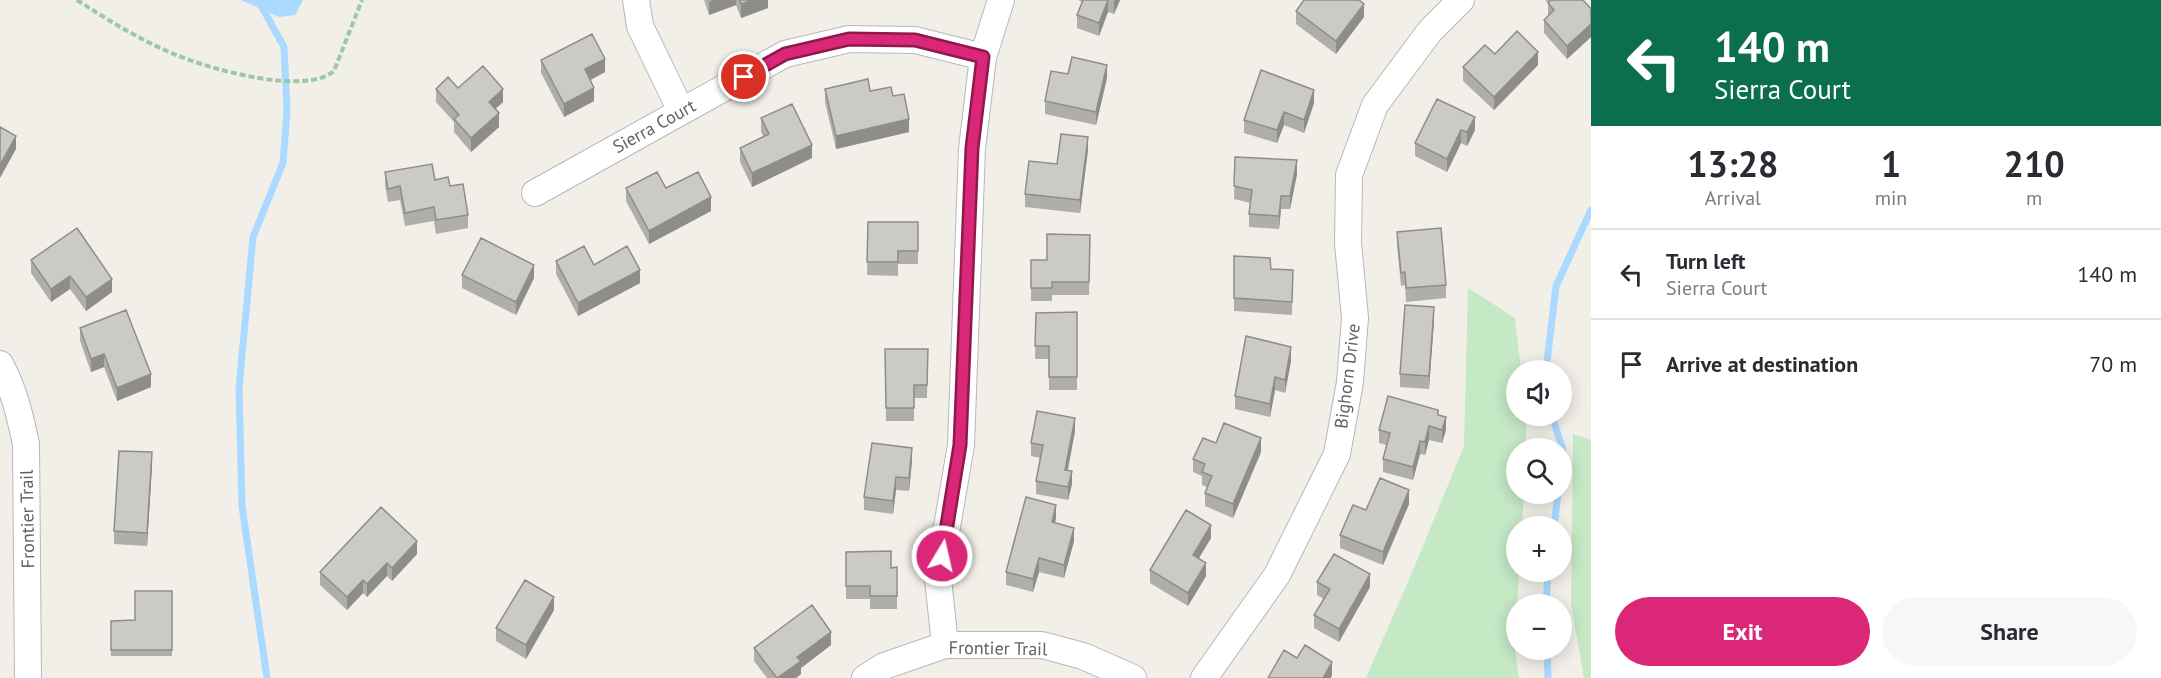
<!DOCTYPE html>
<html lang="en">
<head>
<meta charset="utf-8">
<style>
	:root { --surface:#fff; --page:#f7f7f7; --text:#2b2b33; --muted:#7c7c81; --line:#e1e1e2; --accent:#db2777 }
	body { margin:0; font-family:"PT Sans",sans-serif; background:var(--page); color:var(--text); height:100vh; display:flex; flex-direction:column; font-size:22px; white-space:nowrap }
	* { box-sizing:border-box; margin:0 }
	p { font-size:20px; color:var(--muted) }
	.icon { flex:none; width:33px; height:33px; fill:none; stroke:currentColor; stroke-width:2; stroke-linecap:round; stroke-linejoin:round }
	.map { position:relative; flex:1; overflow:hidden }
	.side { display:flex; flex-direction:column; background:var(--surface); width:570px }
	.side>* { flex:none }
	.banner { background:#0b6e4f; color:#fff; overflow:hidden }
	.fabs { position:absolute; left:1506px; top:360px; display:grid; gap:12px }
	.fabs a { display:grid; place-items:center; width:66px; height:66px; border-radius:50%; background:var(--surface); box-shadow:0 3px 15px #0003; font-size:30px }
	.pin { position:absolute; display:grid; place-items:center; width:51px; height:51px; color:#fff; margin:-26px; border:3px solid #fff; border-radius:50%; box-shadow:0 2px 6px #0007 }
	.me { position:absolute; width:66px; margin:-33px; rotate:9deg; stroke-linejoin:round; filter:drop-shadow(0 0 4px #0008) }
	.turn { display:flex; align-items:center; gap:21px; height:126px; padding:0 24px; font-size:27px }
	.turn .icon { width:78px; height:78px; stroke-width:2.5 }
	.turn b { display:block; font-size:42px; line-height:51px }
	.eta { display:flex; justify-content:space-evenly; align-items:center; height:102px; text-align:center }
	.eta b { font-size:36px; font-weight:700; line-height:42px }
	.cta { display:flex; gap:12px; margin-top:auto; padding:12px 24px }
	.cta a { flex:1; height:69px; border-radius:36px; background:var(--accent); color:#fff; font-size:24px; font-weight:700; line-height:69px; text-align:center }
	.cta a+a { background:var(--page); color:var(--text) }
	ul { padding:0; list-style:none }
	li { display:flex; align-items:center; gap:18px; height:90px; padding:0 24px; border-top:2px solid var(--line) }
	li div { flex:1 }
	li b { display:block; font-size:22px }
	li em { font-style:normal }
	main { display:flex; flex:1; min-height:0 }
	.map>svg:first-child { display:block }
	.green { fill:#c5e8c5 }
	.water { fill:#aadaff }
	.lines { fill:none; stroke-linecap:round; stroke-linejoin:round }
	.stream { stroke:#aadaff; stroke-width:7 }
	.street-casing { stroke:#b5b8bc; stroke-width:28 }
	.path { stroke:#9cc7a9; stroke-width:4; stroke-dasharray:6 3; stroke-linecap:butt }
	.street { stroke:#fff; stroke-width:26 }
	.wall { fill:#afaea9 }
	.shaded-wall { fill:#8f8d8a }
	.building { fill:#cccac5; stroke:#8f8d8a; stroke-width:1.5 }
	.route-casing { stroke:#8e194d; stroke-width:15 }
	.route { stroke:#db2777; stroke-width:10 }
	.labels { text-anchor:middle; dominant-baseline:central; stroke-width:5; stroke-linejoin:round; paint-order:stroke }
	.street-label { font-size:18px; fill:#5f6368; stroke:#fff }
</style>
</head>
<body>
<main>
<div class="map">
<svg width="1591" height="678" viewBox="0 0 1591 678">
	<rect width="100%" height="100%" fill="#f1efe8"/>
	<path class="green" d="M1468,288L1515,318L1521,370H1516V416H1526V448H1516V494H1524L1522,526H1516V572H1519L1515,649L1519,678H1366L1414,568L1464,446Z
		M1573,434L1591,440V678H1584L1571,604Z"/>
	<path class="water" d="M241,0H303L295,15L279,17Z"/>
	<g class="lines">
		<path class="stream" d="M258,0L284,47L287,110L283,163L253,237L239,388L242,506L267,678
			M1546,370L1556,286L1591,210
			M1552,416L1563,450L1562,460
			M1554,526L1558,494
			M1546,604L1548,572
			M1547,650L1548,678"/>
		<defs>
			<path id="street" d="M636,0L640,26L681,111
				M535,193L785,54L849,39L915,40L983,57
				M0,364C14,389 20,416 26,444L28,678
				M945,645L938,579L961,445L972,149L983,57L1001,0
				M865,678L884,666L945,645H1042L1083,656L1133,678
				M1204,678L1277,575L1337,454L1350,382L1355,318L1348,243L1349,175L1375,105L1430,31L1461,0"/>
		</defs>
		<use href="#street" class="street-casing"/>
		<path class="path" d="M77,0C108,20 140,40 174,54C208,69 305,96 334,71L362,0"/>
		<use href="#street" class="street"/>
	</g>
	<path class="wall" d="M704,0H768V8L741,18L736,5L709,15Z
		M1078,0H1120L1114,14L1108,12L1099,36L1077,28V15L1082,2Z
		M1545,0H1583L1591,9V37L1567,59L1544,33V20L1548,16V3Z
		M1296,11L1364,17L1336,54L1296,24Z
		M1495,54L1538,65L1494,110L1463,81V67Z
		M541,60L605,72L590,80L594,101L564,117L541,73Z
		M1068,74L1107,78L1096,125L1045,114V101Z
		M458,88L503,102L495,109L499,127L471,152L454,132V122L436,102V89Z
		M825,89L870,91L893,96L909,132L836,149L825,102Z
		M1437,99L1475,130L1467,146L1461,143L1447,172L1415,156V143Z
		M1314,103L1304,133L1284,125L1277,143L1244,133V120Z
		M761,118L812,158L752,187L740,162V148L764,137L761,132Z
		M1088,150L1080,213L1025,207V194L1057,164Z
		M1235,157L1297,174L1290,209H1281L1279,229L1249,227V214L1250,203L1234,199Z
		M385,172L435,180L450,186L468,215V228L436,234L434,221L405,226L400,200L388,202L385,185Z
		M626,188H666L711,211L649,244L626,201Z
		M868,222H918V264H898V276L867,275Z
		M1397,232L1446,285V298L1406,302L1405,285L1401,286L1397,245Z
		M1090,235L1089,295H1052V301H1031V260H1047Z
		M1234,256L1271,269L1293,270L1292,315L1234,311Z
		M31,260L112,292L86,311L70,289L51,302L31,273Z
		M556,261L594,265L640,283L578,316L556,274Z
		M462,275L534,278L516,315L462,288Z
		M1077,312V390H1049V359H1035L1036,313Z
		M1434,320L1429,389L1400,387V374Z
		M80,328L151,387L117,401L104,367L91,372L80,341Z
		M885,349H928L927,398H914V421H886Z
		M1291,361L1285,393L1275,390L1270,417L1235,409V396Z
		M1438,415L1446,430L1442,443L1429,440L1425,455L1420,454L1413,480L1383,472V459L1386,445L1379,443V430Z
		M1075,431L1068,470L1072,484L1068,500L1036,494V481L1040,458L1031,456V443Z
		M1261,452L1233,518L1205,506V493L1207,487L1202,485V476L1193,472V459Z
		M912,461L909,491L896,490L893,514L864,510V497Z
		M152,466L147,546L114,544V531Z
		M1409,504L1383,565L1340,548V535L1366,510Z
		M1056,518L1055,523L1074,541L1064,578L1039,572L1033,592L1006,585V572Z
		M1211,538L1199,558L1206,576L1188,606L1150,583V570Z
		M846,552L891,568L897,567V609H870V599H846Z
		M417,554L392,581L387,576L367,597L363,593L347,610L320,585V572Z
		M1317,582L1370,587L1339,642L1314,628V615L1324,599L1317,595Z
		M172,591V656H111V621L135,620Z
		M554,610L526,659L496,641V628Z
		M831,645L801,668V674L796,678H767L754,661V648Z"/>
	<path class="shaded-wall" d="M713,0H736V5L709,15V2Z
		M753,0H768V8L741,18V4Z
		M1108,0V12L1099,36V23Z
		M1115,0H1120L1114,14V1Z
		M1364,4V17L1336,54V41Z
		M1591,24V37L1567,59V46Z
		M1538,52V65L1494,110V97Z
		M605,59V72L585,83V69Z
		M1107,65V78L1096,125V112Z
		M594,88V101L564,117V104Z
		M503,89V102L489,115V102Z
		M1314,90V103L1304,133V120Z
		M1284,112V125L1277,143V130Z
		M499,113V127L471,152V138Z
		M1475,117V130L1467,146V132Z
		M909,119V132L836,149V136Z
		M1461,130V143L1447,172V159Z
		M16,136V149L0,178V165Z
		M1088,137V150L1080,213V200Z
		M812,145V158L752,187V173Z
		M1297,160V174L1290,209V196Z
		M1281,196V209L1279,229V216Z
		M711,197V211L649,244V231Z
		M534,265V278L516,315V302Z
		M640,270V283L578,316V303Z
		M70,276V289L51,302V289Z
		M112,279V292L86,311V297Z
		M1434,307V320L1429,389V376Z
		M1291,347V361L1285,393V380Z
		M104,354V367L91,372V359Z
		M151,374V387L117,401V388Z
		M1275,377V390L1270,417V404Z
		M1446,417V430L1442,443V430Z
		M1075,418V431L1065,483V470Z
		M1429,426V440L1425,455V442Z
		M1261,438V452L1233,518V504Z
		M1420,441V454L1413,480V467Z
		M912,448V461L909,491V478Z
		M152,452V466L147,546V533Z
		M1072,471V484L1068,500V487Z
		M896,477V490L893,514V501Z
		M1409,490V504L1383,565V552Z
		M1056,505V518L1052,535V522Z
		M1211,525V538L1193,568V555Z
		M1074,528V541L1064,578V565Z
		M417,541V554L392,581V568Z
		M1039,558V572L1033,592V579Z
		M387,563V576L367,597V584Z
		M1206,563V576L1188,606V593Z
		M1370,574V587L1339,642V629Z
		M363,580V593L347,610V597Z
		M554,597V610L526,659V645Z
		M831,632V645L801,668V674L796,678H778L797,657Z
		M1332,662V675L1331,678H1323Z"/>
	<path class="building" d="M740,0H753L741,4Z
		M1083,0H1108L1099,23L1077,15Z
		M1304,0H1359L1364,4L1336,41L1296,11Z
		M1551,0H1583L1591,9V24L1567,46L1544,20L1554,10L1548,3Z
		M1517,31L1538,52L1494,97L1463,67L1485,45L1495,54Z
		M592,34L605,59L585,69L594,88L564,104L541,60Z
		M1072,57L1107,65L1096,112L1045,101L1051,71L1068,74Z
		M483,66L503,89L489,102L499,113L471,138L454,119L459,115L436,89L448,77L458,88Z
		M1261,70L1314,90L1304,120L1284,112L1277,130L1244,120Z
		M868,79L870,91L891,87L893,96L904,94L909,119L836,136L825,89Z
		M1437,99L1475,117L1467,132L1461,130L1447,159L1415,143Z
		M792,104L812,145L752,173L740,148L769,134L761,118Z
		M0,127L16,136L0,165Z
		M1061,134L1088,137L1080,200L1025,194L1029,161L1057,164Z
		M1235,157L1297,160L1290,196H1281L1279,216L1249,214L1252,190L1234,186Z
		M432,164L435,180L448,177L450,186L463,184L468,215L436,220L434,207L405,213L400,186L388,189L385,172Z
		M657,172L666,188L698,172L711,197L649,231L626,188Z
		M868,222H918V251H898V262H867Z
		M77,228L112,279L86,297L70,276L51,289L31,260Z
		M1441,228L1446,285L1406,288L1405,272L1401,273L1397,232Z
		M1047,234L1090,235L1089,282H1052V288H1031V260H1047Z
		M481,238L534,265L516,302L462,275Z
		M584,246L594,265L627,246L640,270L578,303L556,261Z
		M1234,256L1270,258L1271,269L1293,270L1292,302L1234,298Z
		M1405,305L1434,307L1429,376L1400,374Z
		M126,310L151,374L117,388L104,354L91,359L80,328Z
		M1077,312V377H1049V346H1035L1036,313Z
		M1246,336L1291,347L1285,380L1275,377L1270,404L1235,396Z
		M885,349H928L927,385H914V408H886Z
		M1388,396L1438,410V415L1446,417L1442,430L1429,426L1425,442L1420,441L1413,467L1383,459L1390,433L1379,430Z
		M1037,411L1075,418L1065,470L1072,471L1068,487L1036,481L1043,445L1031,443Z
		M1224,423L1261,438L1233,504L1205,493L1212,476L1202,472L1205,464L1193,459L1203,438L1216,443Z
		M872,443L912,448L909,478L896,477L893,501L864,497Z
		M119,451L152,452L147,533L114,531Z
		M1380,478L1409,490L1383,552L1340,535L1353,505L1366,510Z
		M1026,497L1056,505L1052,522L1074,528L1064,565L1039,558L1033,579L1006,572Z
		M381,507L417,541L392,568L387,563L367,584L363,580L347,597L320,572Z
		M1186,510L1211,525L1193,555L1206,563L1188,593L1150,570Z
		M891,551V568L897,567V596H870V586H846V552Z
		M1334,554L1370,574L1339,629L1314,615L1330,589L1317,582Z
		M525,580L554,597L526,645L496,628Z
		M135,591H172V650H111V621L135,620Z
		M812,605L831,632L797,657L801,661L777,678L754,648Z
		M1305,645L1332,662L1323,678H1268L1284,650L1297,658Z"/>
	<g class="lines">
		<defs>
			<path id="route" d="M744,77L785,54L849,39L915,40L983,57L972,148L960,445L942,556"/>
		</defs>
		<use href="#route" class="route-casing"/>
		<use href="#route" class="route"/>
	</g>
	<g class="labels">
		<g class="street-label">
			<text transform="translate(654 126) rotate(-29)">Sierra Court</text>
			<text transform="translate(1347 376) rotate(-83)">Bighorn Drive</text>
			<text transform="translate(27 519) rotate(-91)">Frontier Trail</text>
			<text transform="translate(998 648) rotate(1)">Frontier Trail</text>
		</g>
	</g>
</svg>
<div class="fabs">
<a><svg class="icon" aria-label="sound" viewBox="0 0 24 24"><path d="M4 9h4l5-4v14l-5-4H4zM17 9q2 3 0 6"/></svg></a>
<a><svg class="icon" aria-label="search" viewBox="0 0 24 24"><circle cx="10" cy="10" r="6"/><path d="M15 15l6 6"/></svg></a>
<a>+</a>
<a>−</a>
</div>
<div class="pin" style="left:744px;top:77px;background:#d93025"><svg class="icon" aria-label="arrive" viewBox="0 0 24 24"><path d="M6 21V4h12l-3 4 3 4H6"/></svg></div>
<svg class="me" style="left:942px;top:556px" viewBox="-20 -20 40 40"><circle r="17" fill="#db2777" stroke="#fff" stroke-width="3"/><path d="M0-11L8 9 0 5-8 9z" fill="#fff"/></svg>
</div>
<section class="side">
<div class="banner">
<div class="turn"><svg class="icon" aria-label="left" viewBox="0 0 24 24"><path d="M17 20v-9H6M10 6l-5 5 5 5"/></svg><div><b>140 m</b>Sierra Court</div></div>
</div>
<div class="eta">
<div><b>13:28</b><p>Arrival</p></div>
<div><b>1</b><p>min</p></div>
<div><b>210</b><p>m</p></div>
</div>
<ul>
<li><svg class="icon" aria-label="left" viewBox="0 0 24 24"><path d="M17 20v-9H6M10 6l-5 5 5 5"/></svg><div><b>Turn left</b><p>Sierra Court</p></div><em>140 m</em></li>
<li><svg class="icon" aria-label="arrive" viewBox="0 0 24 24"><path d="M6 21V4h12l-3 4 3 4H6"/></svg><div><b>Arrive at destination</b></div><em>70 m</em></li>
</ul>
<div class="cta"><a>Exit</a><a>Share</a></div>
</section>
</main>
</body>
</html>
